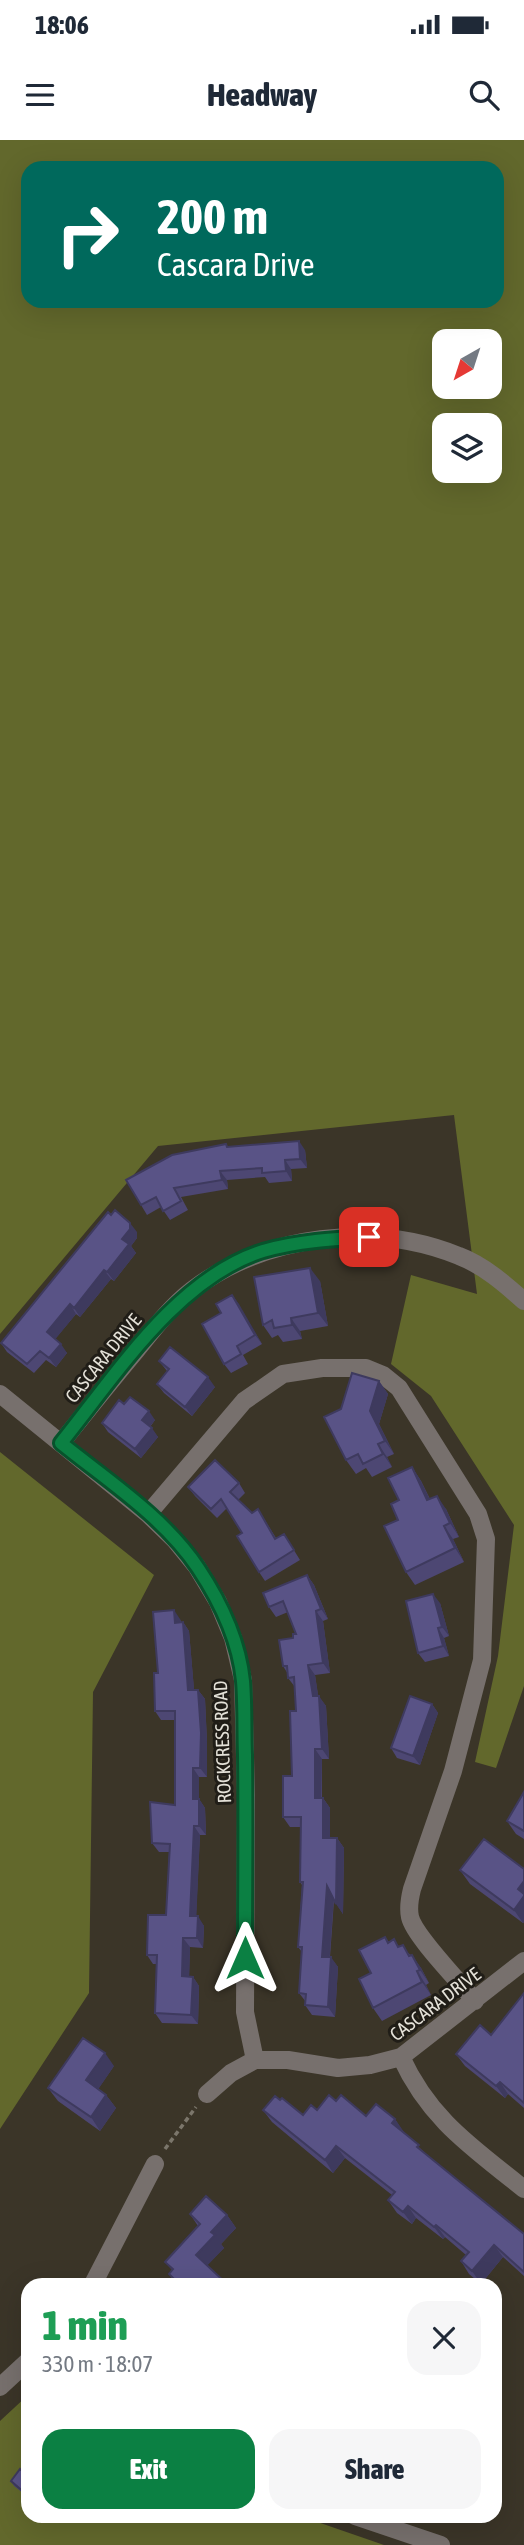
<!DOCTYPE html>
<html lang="en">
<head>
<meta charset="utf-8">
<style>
	:root { --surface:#fff; --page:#f6f6f7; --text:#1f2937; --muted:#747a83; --accent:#0b8043 }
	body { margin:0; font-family:"Asap Condensed",sans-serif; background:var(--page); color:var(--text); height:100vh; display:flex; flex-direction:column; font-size:26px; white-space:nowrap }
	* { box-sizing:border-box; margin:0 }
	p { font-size:23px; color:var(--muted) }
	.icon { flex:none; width:38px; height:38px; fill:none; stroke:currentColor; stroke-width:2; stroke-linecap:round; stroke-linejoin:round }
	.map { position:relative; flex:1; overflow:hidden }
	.sheet { position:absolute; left:21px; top:2138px; width:481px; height:245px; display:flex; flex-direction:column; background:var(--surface); border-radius:21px; box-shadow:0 7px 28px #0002 }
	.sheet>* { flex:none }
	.guide { position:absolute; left:21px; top:21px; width:483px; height:147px; border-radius:21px; box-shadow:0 7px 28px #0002; background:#00695c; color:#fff; overflow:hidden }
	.needle { width:46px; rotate:219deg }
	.tools { position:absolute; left:432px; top:189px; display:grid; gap:14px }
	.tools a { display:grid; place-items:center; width:70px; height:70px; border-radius:14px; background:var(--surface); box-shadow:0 7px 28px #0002; font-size:35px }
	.pin { position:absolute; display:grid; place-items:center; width:60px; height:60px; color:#fff; margin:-30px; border-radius:14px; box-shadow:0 4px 10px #0006 }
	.me { position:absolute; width:77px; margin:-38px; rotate:0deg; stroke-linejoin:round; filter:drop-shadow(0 0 5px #0008) }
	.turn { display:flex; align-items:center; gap:24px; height:147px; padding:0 21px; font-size:32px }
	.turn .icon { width:91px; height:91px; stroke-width:2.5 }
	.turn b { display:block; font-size:49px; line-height:60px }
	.round { display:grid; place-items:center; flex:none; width:74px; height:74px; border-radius:21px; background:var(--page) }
	.overview { display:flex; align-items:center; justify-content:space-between; height:119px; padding:0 21px }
	h1 { font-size:42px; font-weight:800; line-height:52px; color:#1e9e55 }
	.button { display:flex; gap:14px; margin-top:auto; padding:14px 21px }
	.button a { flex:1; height:80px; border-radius:21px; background:var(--accent); color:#fff; font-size:28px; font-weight:800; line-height:80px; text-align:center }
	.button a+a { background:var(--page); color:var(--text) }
	.status { display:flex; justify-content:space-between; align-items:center; height:49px; padding:0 35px; background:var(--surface); direction:ltr }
	.status svg { height:19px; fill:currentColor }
	header { display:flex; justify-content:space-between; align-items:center; height:91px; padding:0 21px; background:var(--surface); font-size:32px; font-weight:800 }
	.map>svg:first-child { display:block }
	.forest { fill:#62682c; fill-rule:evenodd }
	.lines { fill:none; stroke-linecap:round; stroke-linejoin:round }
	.path { stroke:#7b766b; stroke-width:3.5; stroke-dasharray:5 3.5; stroke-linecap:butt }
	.minor { stroke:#77706d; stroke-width:18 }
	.wall { fill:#4d4773 }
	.shaded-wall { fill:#3e3a5e }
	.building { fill:#595386; stroke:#3e3a5e; stroke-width:2 }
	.route-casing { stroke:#07532c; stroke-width:18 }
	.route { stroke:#0b8043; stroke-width:12 }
	.labels { text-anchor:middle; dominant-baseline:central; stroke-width:6; stroke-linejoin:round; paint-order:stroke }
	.street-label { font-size:19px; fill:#e4e1d8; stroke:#201d17 }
</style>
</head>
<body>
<div class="status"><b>18:06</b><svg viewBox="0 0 49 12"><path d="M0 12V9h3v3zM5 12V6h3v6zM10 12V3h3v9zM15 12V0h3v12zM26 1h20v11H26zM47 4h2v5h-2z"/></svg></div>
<header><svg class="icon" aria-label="menu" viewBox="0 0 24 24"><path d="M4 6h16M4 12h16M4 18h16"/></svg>Headway<svg class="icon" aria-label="search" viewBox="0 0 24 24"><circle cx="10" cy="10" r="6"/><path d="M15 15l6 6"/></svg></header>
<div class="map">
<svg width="524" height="2405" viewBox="0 0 524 2405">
	<rect width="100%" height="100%" fill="#3b3528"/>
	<path class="forest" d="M0,0H524V1546L496,1628L475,1622L498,1516L514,1385L431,1256L391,1224L411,1135L477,1154L454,975L158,1006L0,1194ZM28,28H497V161H28ZM444,201H490V247H444ZM444,285H490V331H444Z
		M0,1312L154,1435L93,1552L89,1853L0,1989Z
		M28,2255V2376L303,2377L384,2405H0V2281Z"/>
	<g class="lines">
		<path class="path" d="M165,2009L196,1967"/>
		<path class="minor" d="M0,1254L148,1374L175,1400L197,1427L218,1462L233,1498L243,1540L246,1655L245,1872L255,1920
			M61,1303C85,1273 110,1242 135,1212C152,1191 170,1167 192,1150C265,1095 374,1081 459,1116C483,1125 505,1144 524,1161
			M148,1374L244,1261L283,1234L322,1228H366L383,1235L399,1248L478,1374L486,1399L482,1520L453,1631L412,1749C410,1757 408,1768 410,1777C414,1796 461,1843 475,1861
			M401,1917C430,1980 472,2007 524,2049
			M207,1954L231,1933L255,1920H288L338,1928L370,1925L401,1917L524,1821
			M92,2146L155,2024
			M0,2247L28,2221
			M355,2376L441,2405"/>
	</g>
	<path class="wall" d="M226,1004L228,1007L305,1010L307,1028L291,1029L292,1041L269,1043L265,1037L227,1040L228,1049L181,1057L188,1070L170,1080L161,1067L147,1075L141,1065Z
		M137,1092V1098L131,1106L136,1113L114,1141L111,1139L80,1177L76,1174L55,1199L67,1213L56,1227L46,1220L34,1233L7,1212L1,1203Z
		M320,1141L328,1186L300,1191L302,1199L283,1202L278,1195L272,1198L263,1185Z
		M232,1155L262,1204L243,1215L248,1224L231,1233L224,1224L221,1173Z
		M159,1221L215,1247L192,1276L164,1253L157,1244L167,1231Z
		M379,1241L388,1254L379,1284L394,1314L387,1317L392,1327L372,1337L366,1328L356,1334L346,1320L341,1269Z
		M124,1264L155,1280L150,1287L158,1297L141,1318L108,1292L102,1283Z
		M412,1327L421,1341L430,1359L446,1369L459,1397L453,1399L464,1422L415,1445L406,1432L398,1380L399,1360Z
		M239,1343L245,1353L238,1360L252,1373L258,1369L276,1398L284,1394L300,1420L265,1441L259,1432L242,1393L227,1368L217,1378L195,1356L188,1347Z
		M307,1435L314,1445L328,1479L323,1481L330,1533L315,1535L318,1556L326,1566L329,1619H322V1658H323L330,1668V1698H337L344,1708L343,1774L334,1760L330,1817L338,1827L335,1877L312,1875L305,1865L306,1862L299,1853L302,1812L298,1807L302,1745L300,1742L301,1687H290L283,1677L292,1636L296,1571L295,1547L288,1538V1534L283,1526L293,1498L296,1494L288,1472L276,1477L269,1467Z
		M440,1463L449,1496L444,1498L449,1516L425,1522L418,1513Z
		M180,1479L181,1482H183L189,1491L194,1550H198L205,1559L207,1602V1637H199V1659L205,1668L206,1695H200L196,1776L204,1786L203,1808L190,1807L189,1836L193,1837L199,1846L198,1884L162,1883L155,1873L157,1824H153L147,1815L166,1775L169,1712H159L152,1703L175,1665V1580H161L155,1571L158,1533Z
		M432,1564L438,1573L420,1625L397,1618L391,1608Z
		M524,1652V1699L516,1694L507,1681Z
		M524,1729V1782L523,1783L470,1744L460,1730Z
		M385,1797L389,1802L394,1799L399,1807L411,1815L421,1828L429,1843L426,1845L431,1855L382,1881L373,1868L371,1833Z
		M524,1853V1968L508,1954L505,1958L465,1926L456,1914L491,1895Z
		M114,1926L98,1949L106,1955L116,1968L100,1991L58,1961L48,1948Z
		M280,1960L303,1975L336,1961L366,1976L395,1979L403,1992L425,2013L524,2094V2136L503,2117L481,2144L469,2134L461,2121L466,2115L445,2097L443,2099L416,2078L412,2084L397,2073L388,2060L392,2055L345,2018L333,2033L272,1982L263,1970Z
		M190,2074L227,2075L236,2088L221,2104L224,2108L207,2125L229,2146H177L169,2134L172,2130L165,2122L198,2086Z
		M28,2336V2357L14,2346L11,2341Z"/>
	<path class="shaded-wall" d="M299,1001L305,1010L307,1028L300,1019Z
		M285,1020L291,1029L292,1041L286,1031Z
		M220,1031L227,1040L228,1049L222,1040Z
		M130,1083L137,1092V1098L131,1106L136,1113L114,1141L107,1132Z
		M310,1128L320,1141L328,1186L318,1173Z
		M104,1130L111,1139L80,1177L74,1168Z
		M232,1155L239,1164L262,1204L255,1195Z
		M70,1164L76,1174L53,1202L47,1192Z
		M291,1178L300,1191L302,1199L292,1185Z
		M61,1204L67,1213L56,1227L49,1218Z
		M208,1237L215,1247L192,1276L185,1267Z
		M379,1241L388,1254L379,1284L394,1314L385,1301L370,1271Z
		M149,1271L155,1280L148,1289L142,1280Z
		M152,1288L158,1297L141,1318L135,1309Z
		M378,1304L387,1317L392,1327L383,1314Z
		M412,1327L421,1341L437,1374L427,1360Z
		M437,1356L446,1369L459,1397L450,1383Z
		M444,1386L453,1399L464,1422L455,1408Z
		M307,1435L314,1445L328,1479L321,1469Z
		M433,1454L440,1463L449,1496L442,1487Z
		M174,1470L180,1479L182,1492L175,1483Z
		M316,1471L323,1481L330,1533L323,1523Z
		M183,1482L189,1491L195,1560L188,1550Z
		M438,1488L444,1498L449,1516L443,1506Z
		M308,1525L315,1535L320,1566L313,1556Z
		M198,1550L205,1559L207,1602V1637L200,1628Z
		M319,1556L326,1566L329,1619L322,1609Z
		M432,1564L438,1573L420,1625L413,1616Z
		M315,1609L322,1619L321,1668L315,1658Z
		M193,1628L199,1637V1659L205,1668L206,1695L199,1686L193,1659Z
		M323,1658L330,1668V1708L323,1698Z
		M194,1686L200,1695L196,1785L190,1776Z
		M337,1698L344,1708L343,1774L336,1764Z
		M524,1741V1782L523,1783L514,1770L518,1749Z
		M327,1746L334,1756L329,1827L322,1817Z
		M198,1776L204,1786L203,1808L197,1798Z
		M183,1798L190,1807L189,1845L182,1836Z
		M412,1815L421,1828L429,1843L420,1830Z
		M331,1817L338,1827L335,1877L328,1867Z
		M417,1831L426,1845L431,1855L422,1842Z
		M193,1837L199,1846L198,1884L191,1875Z
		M105,1913L114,1926L95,1954L86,1940Z
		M500,1942L508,1954L505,1958L496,1946Z
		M106,1955L116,1968L100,1991L91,1977Z
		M395,1979L404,1992L401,1996L392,1983Z
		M336,2006L345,2018L333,2033L325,2020Z
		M408,2066L416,2078L412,2084L403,2072Z
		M227,2075L236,2088L221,2104L224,2108L205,2128L196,2115L211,2092Z
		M436,2085L445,2097L443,2099L434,2087Z
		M494,2105L503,2117L481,2144L472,2131Z"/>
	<path class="building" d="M299,1001L300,1019L285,1020L286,1031L262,1033V1028L220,1031L222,1040L174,1048L181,1061L163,1071L156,1057L141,1065L126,1040L172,1015L226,1004L227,1007Z
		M115,1070L130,1083V1089L122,1099L129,1104L107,1132L104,1130L74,1168L70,1164L47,1192L61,1204L49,1218L40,1211L27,1224L1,1203L108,1072L111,1075Z
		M310,1128L318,1173L291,1178L292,1185L274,1188L272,1180L263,1185L254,1137Z
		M232,1155L255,1195L237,1206L241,1214L224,1224L202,1184L221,1173L216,1164Z
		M170,1207L208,1237L185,1267L157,1244L169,1229L159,1221Z
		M352,1233L379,1241L370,1271L385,1301L378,1304L383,1314L363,1324L358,1314L346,1320L324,1277L341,1269Z
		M130,1257L149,1271L142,1280L152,1288L135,1309L102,1283L119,1260L124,1264Z
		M215,1320L239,1343L230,1352L252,1373L258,1369L275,1399L284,1394L294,1410L259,1432L237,1396L242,1393L221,1359L211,1369L188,1347Z
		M412,1327L427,1360L437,1356L450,1383L444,1386L455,1408L406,1432L384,1386L398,1380L391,1364L399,1360L388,1338Z
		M307,1435L321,1469L316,1471L323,1523L308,1525L313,1556H319L322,1609H315V1658H323V1698H337L336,1764L327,1746L322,1817H331L328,1867L305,1865L306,1854L299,1853L302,1807H298L303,1742H300L301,1677H283V1636H292L290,1571H296L294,1537L288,1538L287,1526H283L279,1500L293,1498V1494H296L283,1461L269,1467L263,1453Z
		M433,1454L442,1487L438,1488L443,1506L418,1513L406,1461Z
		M174,1470L175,1483L183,1482L188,1550H198L201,1593L200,1628H193V1659H199V1686H194L190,1776H198L197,1798H183L182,1836L193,1837L191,1875L155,1873L157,1815H147L148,1775H166L170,1704L152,1703L150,1662L175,1665V1571H155L154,1533H158L153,1472Z
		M410,1556L432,1564L413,1616L391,1608Z
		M524,1652V1691L507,1681Z
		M484,1699L524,1729V1741L518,1749L524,1754V1756L514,1770L460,1730Z
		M385,1797L388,1803L394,1799L398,1807L403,1805L409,1816L412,1815L420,1830L417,1831L422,1842L373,1868L359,1839L371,1833L359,1810Z
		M524,1853V1963L500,1942L496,1946L456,1914L480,1885L491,1895Z
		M83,1898L105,1913L86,1940L106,1955L91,1977L48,1948Z
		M329,1955L336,1961L341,1955L366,1976L376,1964L395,1979L392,1983L419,2005L417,2007L524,2094V2132L494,2105L472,2131L461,2121L469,2112L436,2085L434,2087L408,2066L403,2072L388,2060L395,2052L336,2006L325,2020L263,1970L275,1956L280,1960L282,1958L303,1975L311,1965L317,1970Z
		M206,2056L227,2075L211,2092L215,2095L196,2115L229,2146H181L169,2134L173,2129L165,2122L200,2084L190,2074Z
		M20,2329L28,2336V2352L26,2354L11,2341Z"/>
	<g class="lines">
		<defs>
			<path id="route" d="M245,1818C245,1750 246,1683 245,1615C244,1591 245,1565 243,1541C239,1501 220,1461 198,1428C164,1377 108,1341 61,1303C116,1235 177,1138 263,1111C298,1101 334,1099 369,1097"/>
		</defs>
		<use href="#route" class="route-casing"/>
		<use href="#route" class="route"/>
	</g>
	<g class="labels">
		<g class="street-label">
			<text transform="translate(103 1218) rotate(-51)">CASCARA DRIVE</text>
			<text transform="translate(222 1602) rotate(-92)">ROCKCRESS ROAD</text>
			<text transform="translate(435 1864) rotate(-37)">CASCARA DRIVE</text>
		</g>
	</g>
</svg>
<div class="tools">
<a><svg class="needle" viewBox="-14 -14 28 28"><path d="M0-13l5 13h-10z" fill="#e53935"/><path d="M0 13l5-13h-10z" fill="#747a83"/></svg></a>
<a><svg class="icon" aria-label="layers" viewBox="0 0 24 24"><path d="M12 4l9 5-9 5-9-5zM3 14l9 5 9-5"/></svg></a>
</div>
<div class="pin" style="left:369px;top:1097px;background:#d93025"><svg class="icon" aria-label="arrive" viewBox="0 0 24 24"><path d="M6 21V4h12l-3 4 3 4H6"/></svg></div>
<svg class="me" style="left:245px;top:1818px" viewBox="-20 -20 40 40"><path d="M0-17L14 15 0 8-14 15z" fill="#0b8043" stroke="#fff" stroke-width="4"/></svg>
<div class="guide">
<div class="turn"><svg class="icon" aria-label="right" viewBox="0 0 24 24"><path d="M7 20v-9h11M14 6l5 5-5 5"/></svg><div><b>200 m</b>Cascara Drive</div></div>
</div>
<section class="sheet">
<div class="overview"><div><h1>1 min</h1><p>330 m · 18:07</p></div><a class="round"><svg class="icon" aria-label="close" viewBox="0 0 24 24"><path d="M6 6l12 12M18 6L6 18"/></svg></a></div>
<div class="button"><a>Exit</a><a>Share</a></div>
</section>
</div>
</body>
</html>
